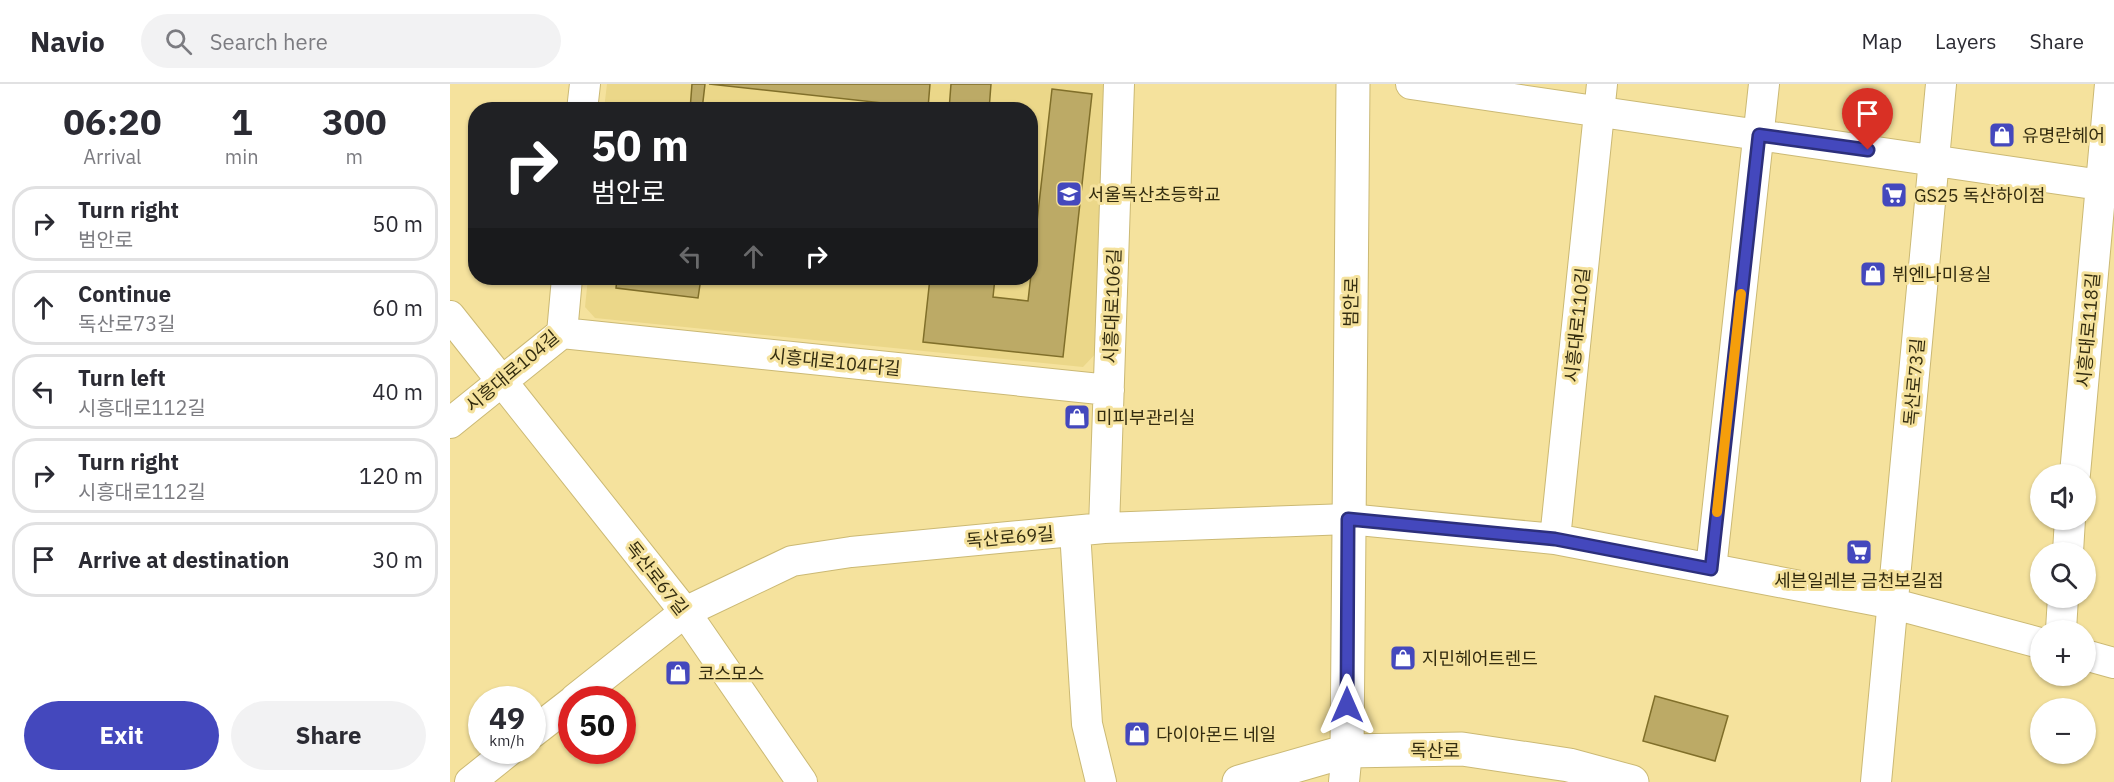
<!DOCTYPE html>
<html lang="en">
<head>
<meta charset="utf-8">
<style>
	:root { --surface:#fff; --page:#f2f2f3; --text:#2b2b33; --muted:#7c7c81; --line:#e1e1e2; --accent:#4448bd }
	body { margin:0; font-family:"IBM Plex Sans","Noto Sans KR",sans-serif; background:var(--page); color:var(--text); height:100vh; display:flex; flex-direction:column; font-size:22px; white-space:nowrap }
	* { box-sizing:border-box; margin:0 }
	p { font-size:20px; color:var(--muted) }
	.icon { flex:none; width:33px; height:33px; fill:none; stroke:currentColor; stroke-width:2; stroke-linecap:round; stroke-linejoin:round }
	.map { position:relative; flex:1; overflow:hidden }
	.side { display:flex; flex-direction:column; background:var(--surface); width:450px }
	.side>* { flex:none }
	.top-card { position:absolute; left:18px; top:18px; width:570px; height:183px; border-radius:24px; box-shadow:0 2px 4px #0004; background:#202124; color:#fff; overflow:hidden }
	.tools { position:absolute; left:1580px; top:380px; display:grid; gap:12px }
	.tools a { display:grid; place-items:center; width:66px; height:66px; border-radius:50%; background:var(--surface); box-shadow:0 2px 4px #0004; font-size:30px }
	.speed { position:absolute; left:18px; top:602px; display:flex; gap:12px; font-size:30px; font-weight:700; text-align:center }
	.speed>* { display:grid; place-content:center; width:78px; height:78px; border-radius:50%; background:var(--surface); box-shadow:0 2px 4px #0004; line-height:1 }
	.speed small { font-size:15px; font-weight:400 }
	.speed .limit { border:9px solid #d22; background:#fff; color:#111 }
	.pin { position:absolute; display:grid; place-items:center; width:51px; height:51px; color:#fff; margin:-62px -26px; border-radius:50% 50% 50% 0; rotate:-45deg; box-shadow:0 0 6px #0007 }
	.pin .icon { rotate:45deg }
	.me { position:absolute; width:66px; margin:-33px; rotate:0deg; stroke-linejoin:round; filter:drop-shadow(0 0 4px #0008) }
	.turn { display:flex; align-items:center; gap:21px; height:126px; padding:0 24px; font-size:27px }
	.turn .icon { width:78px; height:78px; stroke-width:2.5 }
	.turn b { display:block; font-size:42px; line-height:51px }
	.lanes { display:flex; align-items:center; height:57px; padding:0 24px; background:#0003; justify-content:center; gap:30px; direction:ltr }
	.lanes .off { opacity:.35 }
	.eta { display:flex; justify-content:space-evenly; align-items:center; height:102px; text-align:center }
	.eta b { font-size:36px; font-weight:700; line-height:42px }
	.cta { display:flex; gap:12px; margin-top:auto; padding:12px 24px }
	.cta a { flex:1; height:69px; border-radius:36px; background:var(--accent); color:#fff; font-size:24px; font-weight:700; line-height:69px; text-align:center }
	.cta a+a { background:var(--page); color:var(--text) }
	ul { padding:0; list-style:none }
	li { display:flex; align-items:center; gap:18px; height:75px; margin:0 12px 9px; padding:0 12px; border:3px solid var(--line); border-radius:24px }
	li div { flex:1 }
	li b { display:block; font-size:22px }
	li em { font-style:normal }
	header { display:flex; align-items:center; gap:36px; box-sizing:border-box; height:84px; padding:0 30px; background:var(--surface); border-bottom:2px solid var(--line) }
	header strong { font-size:28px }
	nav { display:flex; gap:33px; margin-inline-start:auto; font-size:21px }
	.search { width:420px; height:54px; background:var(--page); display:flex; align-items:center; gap:15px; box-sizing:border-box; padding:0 21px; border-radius:33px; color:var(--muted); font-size:22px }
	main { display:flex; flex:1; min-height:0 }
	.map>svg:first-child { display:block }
	.built { fill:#ebd789 }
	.building { fill:#bcaa66; stroke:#806f2a; stroke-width:1.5 }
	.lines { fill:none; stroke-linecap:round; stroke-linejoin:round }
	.minor-casing { stroke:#cbb974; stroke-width:32 }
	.major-casing { stroke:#cbb974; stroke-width:35 }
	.minor { stroke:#fff; stroke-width:30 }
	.major { stroke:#fff; stroke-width:33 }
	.route-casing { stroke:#2c2f7b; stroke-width:15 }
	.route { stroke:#4448bd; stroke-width:10 }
	.slow { stroke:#f59e0b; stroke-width:10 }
	.labels { text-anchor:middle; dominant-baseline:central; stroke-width:6; stroke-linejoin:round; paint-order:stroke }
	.poi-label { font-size:18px; fill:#332c0f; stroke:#f5e29d; text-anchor:start }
	.street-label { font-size:18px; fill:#332c0f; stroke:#f5e29d }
</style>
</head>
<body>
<header>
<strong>Navio</strong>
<div class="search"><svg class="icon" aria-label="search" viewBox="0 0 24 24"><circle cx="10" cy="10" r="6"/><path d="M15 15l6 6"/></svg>Search here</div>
<nav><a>Map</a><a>Layers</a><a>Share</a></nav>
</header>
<main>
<section class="side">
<div class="eta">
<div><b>06:20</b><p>Arrival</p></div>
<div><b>1</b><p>min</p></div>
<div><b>300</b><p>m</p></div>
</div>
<ul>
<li><svg class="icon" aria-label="right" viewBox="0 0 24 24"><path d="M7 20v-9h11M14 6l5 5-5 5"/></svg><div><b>Turn right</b><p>범안로</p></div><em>50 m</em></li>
<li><svg class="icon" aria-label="ahead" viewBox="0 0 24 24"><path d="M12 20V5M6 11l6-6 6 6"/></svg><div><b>Continue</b><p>독산로73길</p></div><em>60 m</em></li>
<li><svg class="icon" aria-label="left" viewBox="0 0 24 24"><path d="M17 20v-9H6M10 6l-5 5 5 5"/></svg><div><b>Turn left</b><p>시흥대로112길</p></div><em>40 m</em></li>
<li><svg class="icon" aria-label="right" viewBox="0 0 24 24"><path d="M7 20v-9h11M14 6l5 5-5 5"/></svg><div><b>Turn right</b><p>시흥대로112길</p></div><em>120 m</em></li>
<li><svg class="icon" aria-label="arrive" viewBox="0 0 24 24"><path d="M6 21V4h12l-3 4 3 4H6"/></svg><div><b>Arrive at destination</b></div><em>30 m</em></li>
</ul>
<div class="cta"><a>Exit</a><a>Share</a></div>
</section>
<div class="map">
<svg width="1664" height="698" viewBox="0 0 1664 698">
	<rect width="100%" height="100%" fill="#f5e29d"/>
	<path class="built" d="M157,0H662L651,264L633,283L145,234L135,223L138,194H580V26L154,25Z"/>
	<path class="building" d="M242,0H255L252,26H240Z
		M259,0H480L478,24Z
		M501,0H541L539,26H499Z
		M602,5L642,10L613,273L473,258L480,194H545L543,213L578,217Z
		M167,194H251L248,214L166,204Z
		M1205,612L1278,632L1265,677L1193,657Z"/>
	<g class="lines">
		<defs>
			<path id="minor" d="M961,0L1664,103
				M132,26L135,0
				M0,232L235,528L352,698
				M112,249L659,306
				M0,339L112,249L117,194
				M1625,390L1660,0
				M654,444L669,0
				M625,447L637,640L651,698
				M1105,455L1152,0
				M1618,468L1620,435
				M1261,485L1314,0
				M1611,546L1613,513
				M1635,571L1664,579
				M125,615L235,528L342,477L401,468L654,444L898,435L1105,455L1444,520L1590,559
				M82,649L122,618
				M20,698L60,666
				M894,698L897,667
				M1426,698L1491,0"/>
			<path id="major" d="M897,667L903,0
				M789,698L897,667L1012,665L1119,681L1182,698"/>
		</defs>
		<use href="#minor" class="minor-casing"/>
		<use href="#major" class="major-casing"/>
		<use href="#minor" class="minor"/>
		<use href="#major" class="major"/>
	</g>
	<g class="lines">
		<defs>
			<path id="route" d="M897,621L898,435L1105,455L1261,485L1309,51L1418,66"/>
		</defs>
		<use href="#route" class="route-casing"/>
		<use href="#route" class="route"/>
		<path class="slow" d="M1267,428L1291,210"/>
	</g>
	<defs>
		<symbol id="shop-square" viewBox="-11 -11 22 22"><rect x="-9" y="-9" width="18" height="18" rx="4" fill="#4448bd" stroke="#f5e29d"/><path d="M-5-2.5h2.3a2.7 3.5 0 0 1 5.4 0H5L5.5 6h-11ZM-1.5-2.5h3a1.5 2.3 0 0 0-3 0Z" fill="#fff"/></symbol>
		<symbol id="school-square" viewBox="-11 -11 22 22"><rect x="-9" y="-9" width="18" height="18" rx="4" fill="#4448bd" stroke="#f5e29d"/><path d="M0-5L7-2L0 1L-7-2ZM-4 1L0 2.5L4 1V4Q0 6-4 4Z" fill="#fff"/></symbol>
		<symbol id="supermarket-square" viewBox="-11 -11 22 22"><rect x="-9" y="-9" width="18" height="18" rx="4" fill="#4448bd" stroke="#f5e29d"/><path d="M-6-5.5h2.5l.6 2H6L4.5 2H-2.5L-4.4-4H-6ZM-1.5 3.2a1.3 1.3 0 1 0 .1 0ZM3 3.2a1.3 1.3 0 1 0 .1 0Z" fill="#fff"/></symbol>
	</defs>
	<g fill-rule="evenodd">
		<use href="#shop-square" x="1537" y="36" width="30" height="30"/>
		<use href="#school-square" x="604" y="95" width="30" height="30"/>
		<use href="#supermarket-square" x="1429" y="96" width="30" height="30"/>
		<use href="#shop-square" x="1408" y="175" width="30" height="30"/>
		<use href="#shop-square" x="612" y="318" width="30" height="30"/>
		<use href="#supermarket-square" x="1394" y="453" width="30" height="30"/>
		<use href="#shop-square" x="938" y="559" width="30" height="30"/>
		<use href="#shop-square" x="213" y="574" width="30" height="30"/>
		<use href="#shop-square" x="672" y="635" width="30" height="30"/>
	</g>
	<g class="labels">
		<g class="poi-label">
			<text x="1572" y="51">유명란헤어</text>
			<text x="638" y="110">서울독산초등학교</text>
			<text x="1464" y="111">GS25 독산하이점</text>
			<text x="1442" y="190">뷔엔나미용실</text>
			<text x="646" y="333">미피부관리실</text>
			<text x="1409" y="496" text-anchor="middle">세븐일레븐 금천보길점</text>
			<text x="972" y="574">지민헤어트렌드</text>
			<text x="248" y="589">코스모스</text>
			<text x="706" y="650">다이아몬드 네일</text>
		</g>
		<g class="street-label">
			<text transform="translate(901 218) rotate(-89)">범안로</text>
			<text transform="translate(662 222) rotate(-88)">시흥대로106길</text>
			<text transform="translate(1127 241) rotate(-84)">시흥대로110길</text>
			<text transform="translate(1638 246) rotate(-85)">시흥대로118길</text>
			<text transform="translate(385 278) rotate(6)">시흥대로104다길</text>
			<text transform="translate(62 287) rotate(-40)">시흥대로104길</text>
			<text transform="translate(1464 298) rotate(-85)">독산로73길</text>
			<text transform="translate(560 453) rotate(-5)">독산로69길</text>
			<text transform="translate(207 494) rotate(52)">독산로67길</text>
			<text x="985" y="666">독산로</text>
		</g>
	</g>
</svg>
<div class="tools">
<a><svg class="icon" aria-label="sound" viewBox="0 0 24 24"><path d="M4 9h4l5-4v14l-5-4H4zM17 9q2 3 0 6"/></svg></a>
<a><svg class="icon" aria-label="search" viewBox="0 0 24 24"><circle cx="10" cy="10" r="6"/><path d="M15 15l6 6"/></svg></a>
<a>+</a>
<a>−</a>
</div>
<div class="speed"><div>49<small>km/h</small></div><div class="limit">50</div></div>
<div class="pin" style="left:1418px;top:66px;background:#d93025"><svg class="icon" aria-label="arrive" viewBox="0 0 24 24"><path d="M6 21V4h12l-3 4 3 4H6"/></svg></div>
<svg class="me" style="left:897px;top:621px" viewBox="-20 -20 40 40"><path d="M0-17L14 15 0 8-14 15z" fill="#4448bd" stroke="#fff" stroke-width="4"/></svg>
<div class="top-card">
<div class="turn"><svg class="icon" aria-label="right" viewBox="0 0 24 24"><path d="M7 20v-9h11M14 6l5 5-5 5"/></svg><div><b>50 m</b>범안로</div></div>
<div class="lanes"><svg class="icon off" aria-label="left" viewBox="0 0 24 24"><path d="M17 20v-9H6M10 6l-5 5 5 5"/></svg><svg class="icon off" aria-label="ahead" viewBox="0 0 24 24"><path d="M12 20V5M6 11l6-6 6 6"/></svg><svg class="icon" aria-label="right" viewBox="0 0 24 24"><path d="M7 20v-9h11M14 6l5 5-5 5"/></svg></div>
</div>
</div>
</main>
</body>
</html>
